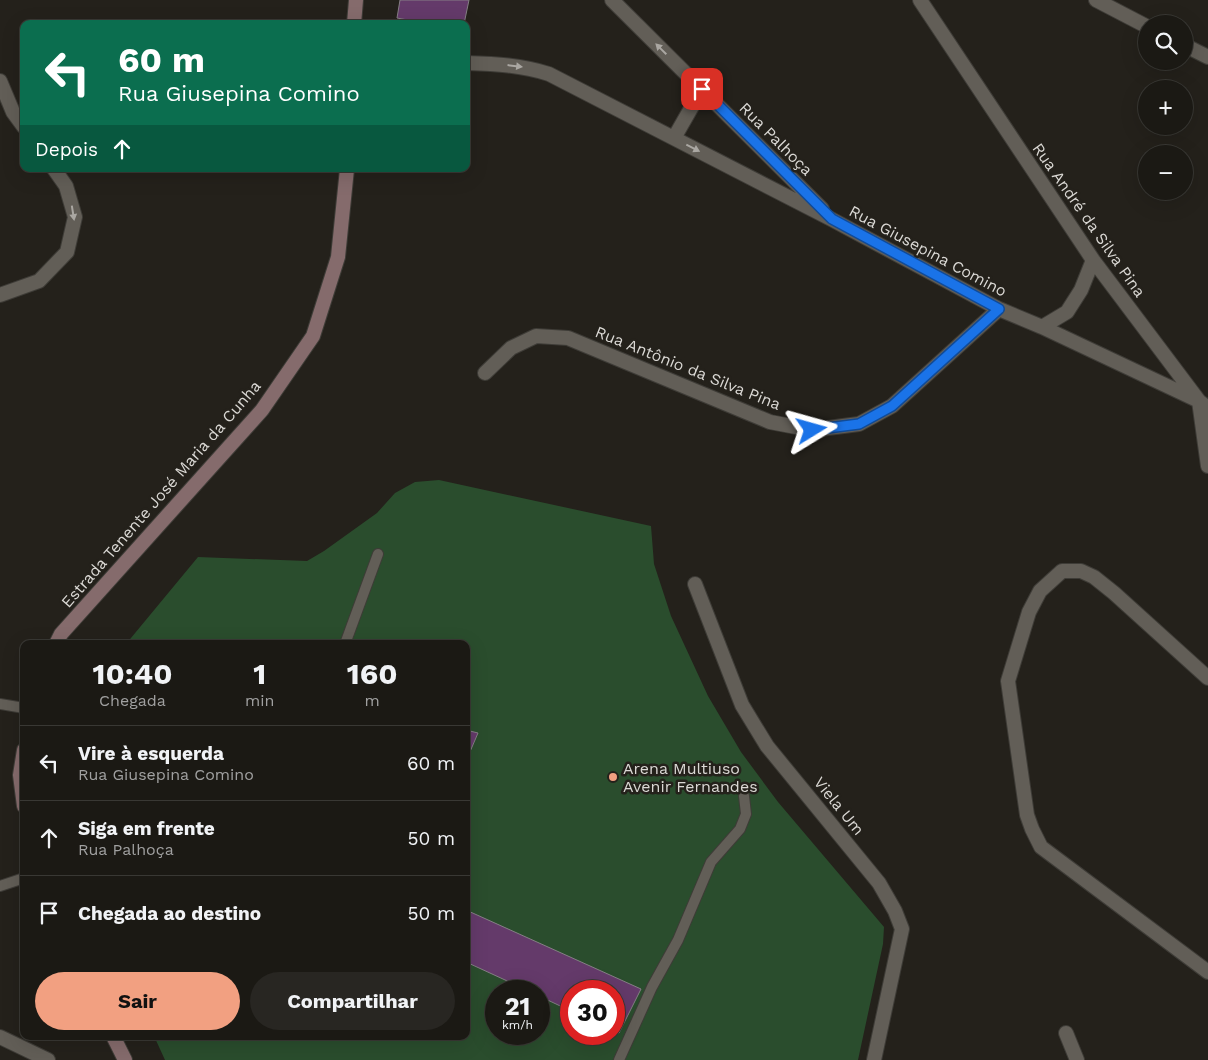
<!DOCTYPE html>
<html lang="pt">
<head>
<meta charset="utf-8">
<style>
	:root { --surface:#1b1914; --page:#282622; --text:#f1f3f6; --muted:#a0a0a0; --line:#393834; --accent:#f2a081 }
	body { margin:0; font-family:"Work Sans",sans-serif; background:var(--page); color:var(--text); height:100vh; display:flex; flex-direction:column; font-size:19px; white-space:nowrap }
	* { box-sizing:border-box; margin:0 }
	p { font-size:16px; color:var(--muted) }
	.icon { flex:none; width:28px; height:28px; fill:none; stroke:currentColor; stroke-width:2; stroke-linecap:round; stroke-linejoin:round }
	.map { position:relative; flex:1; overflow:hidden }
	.side { position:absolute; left:20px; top:640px; width:450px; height:400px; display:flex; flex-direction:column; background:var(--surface); border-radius:10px; box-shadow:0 5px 20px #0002,0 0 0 1px var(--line) }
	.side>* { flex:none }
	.top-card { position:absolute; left:20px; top:20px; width:450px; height:152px; border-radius:10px; box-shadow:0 5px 20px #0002,0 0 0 1px var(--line); background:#0b6e4f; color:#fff; overflow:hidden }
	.buttons { position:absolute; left:1138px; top:15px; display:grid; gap:10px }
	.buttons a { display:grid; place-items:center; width:55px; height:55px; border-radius:50%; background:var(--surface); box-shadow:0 5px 20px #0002,0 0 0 1px var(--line); font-size:25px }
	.speed { position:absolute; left:485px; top:980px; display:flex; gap:10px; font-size:25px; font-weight:700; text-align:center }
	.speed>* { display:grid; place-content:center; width:65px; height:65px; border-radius:50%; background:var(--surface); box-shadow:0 5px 20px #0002,0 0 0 1px var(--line); line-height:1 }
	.speed small { font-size:12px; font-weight:400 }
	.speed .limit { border:8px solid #d22; background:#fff; color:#111 }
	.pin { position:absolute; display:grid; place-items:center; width:42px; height:42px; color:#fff; margin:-21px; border-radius:10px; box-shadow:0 2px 8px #0006 }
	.me { position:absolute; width:55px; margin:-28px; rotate:82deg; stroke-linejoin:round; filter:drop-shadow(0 0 4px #0008) }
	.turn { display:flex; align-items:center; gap:18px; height:105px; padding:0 15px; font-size:22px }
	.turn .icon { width:65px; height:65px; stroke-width:2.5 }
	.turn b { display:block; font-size:35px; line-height:42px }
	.then { display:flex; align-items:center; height:48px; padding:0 15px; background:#0003; gap:10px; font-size:19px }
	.eta { display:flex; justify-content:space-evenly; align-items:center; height:85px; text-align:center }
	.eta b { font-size:30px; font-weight:700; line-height:35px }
	.action { display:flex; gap:10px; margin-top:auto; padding:10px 15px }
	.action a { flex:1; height:58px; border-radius:30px; background:var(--accent); color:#111; font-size:20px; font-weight:700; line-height:58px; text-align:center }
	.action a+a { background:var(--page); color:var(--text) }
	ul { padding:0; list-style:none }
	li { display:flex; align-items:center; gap:15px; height:75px; padding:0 15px; border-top:1px solid var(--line) }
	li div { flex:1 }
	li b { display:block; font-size:19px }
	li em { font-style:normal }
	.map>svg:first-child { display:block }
	.green { fill:#2a4d2d; fill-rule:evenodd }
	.building { fill:#643a6a; stroke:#857f85 }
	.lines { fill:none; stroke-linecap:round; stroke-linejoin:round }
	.service-casing { stroke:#3e3c37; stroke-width:12 }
	.minor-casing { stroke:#3e3c37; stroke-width:16 }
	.secondary-casing { stroke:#3e3c37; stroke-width:16 }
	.service { stroke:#625e57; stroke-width:10 }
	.minor { stroke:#625e57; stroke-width:14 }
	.secondary { stroke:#856b6c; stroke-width:14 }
	.oneway { fill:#aaa7a2 }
	.route-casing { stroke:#114b97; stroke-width:12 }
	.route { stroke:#1a73e8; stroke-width:9 }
	.poi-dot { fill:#f2a081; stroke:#24211b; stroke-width:2 }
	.labels { text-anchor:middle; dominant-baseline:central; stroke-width:5; stroke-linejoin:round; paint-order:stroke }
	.street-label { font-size:16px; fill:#dad8d4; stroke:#24211b }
	.poi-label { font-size:16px; fill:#dad8d4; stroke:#24211b; text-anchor:start }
</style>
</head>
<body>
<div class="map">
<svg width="1208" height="1060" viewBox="0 0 1208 1060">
	<rect width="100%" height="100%" fill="#24211b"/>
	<path class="green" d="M439,480L651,526L654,564L671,616L708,696L741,752L778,802L884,927L883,944L858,1060H165L154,1036H466V644H126L198,557L307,561L324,551L377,513L395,493L415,482ZM496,991H539V1034H496ZM571,991H614V1034H571Z"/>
	<path class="building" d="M400,0H469L464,24H429L397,18Z
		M466,730L478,733L466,761Z
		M466,910L641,989L619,1033L614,1031V991H571V1011L539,996V991H529L466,962Z"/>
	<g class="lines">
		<defs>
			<path id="service" d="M345,644L378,554
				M0,704L24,708
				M0,886L24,878
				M619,1060L652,987L678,940L711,862L740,829L746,814L744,796"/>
			<path id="minor" d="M612,0L822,209
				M920,0L1093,260L1199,401L1208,466
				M1096,0L1146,26
				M1184,45L1208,57
				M466,63C496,64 521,65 549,74L831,219L999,309L1042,327L1199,401L1208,408
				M0,81L13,112L24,127
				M674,138L702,89
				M0,295L39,281L67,252L75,217L66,186L54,169
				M1042,327L1067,312L1081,290L1093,260
				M485,373L511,348L536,336L568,338L770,422L812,430L859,424L892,406L999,309
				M695,584L742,705L767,746L879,883L895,911L902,929L874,1060
				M1208,678L1114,593L1094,577L1081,571H1062L1040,591L1029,612L1008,681L1027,815L1032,829L1041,847L1208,972
				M1066,1033L1077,1060
				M0,1037L48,1060"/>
			<path id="secondary" d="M354,24L356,0
				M56,644L61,634L262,410L313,336L338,257L347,169
				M24,750L20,775L24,806
				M113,1036L125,1060"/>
		</defs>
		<use href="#service" class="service-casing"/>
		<use href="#minor" class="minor-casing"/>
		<use href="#secondary" class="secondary-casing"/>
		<use href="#service" class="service"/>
		<use href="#minor" class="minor"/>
		<use href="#secondary" class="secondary"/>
	</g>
	<defs><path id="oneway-solid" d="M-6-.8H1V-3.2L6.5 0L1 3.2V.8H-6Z" transform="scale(1.25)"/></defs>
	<g class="oneway">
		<use href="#oneway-solid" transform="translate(661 49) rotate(-135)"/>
		<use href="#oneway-solid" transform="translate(515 66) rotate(7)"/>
		<use href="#oneway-solid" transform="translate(693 148) rotate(27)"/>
		<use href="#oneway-solid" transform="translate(73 213) rotate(81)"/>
	</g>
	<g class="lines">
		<defs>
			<path id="route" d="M702,89L832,219L999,309L892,406L859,424L812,430"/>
		</defs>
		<use href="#route" class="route-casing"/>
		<use href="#route" class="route"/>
	</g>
	<circle class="poi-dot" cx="613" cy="777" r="5"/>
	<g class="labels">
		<g class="street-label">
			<text transform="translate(776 139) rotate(45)">Rua Palhoça</text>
			<text transform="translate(1089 220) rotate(55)">Rua André da Silva Pina</text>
			<text transform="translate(928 251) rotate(28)">Rua Giusepina Comino</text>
			<text transform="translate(688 368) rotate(22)">Rua Antônio da Silva Pina</text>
			<text transform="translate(161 494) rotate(-49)">Estrada Tenente José Maria da Cunha</text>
			<text transform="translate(839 806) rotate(51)">Viela Um</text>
		</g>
		<g class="poi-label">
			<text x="623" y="768">Arena Multiuso<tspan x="623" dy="18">Avenir Fernandes</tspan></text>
		</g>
	</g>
</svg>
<div class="buttons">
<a><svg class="icon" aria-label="search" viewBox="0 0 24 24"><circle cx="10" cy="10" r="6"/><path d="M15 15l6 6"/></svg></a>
<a>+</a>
<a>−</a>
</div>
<div class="speed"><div>21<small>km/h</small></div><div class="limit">30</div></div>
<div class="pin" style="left:702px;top:89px;background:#d93025"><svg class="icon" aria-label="arrive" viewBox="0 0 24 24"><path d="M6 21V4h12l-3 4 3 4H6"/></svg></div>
<svg class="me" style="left:812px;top:430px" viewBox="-20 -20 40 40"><path d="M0-17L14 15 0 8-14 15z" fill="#1a73e8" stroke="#fff" stroke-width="4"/></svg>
<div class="top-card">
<div class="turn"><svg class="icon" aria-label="left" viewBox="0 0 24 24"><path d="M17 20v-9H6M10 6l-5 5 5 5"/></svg><div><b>60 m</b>Rua Giusepina Comino</div></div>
<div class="then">Depois<svg class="icon" aria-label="ahead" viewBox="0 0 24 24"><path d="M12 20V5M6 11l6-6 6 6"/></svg></div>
</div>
<section class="side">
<div class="eta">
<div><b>10:40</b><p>Chegada</p></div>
<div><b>1</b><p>min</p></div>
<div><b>160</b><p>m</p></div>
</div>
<ul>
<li><svg class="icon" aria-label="left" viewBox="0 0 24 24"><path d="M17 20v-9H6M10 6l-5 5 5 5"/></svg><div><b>Vire à esquerda</b><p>Rua Giusepina Comino</p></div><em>60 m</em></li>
<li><svg class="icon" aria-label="ahead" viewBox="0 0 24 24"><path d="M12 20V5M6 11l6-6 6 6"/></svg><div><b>Siga em frente</b><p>Rua Palhoça</p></div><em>50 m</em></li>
<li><svg class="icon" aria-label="arrive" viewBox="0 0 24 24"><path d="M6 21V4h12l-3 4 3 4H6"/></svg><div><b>Chegada ao destino</b></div><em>50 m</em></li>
</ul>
<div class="action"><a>Sair</a><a>Compartilhar</a></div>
</section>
</div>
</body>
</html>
